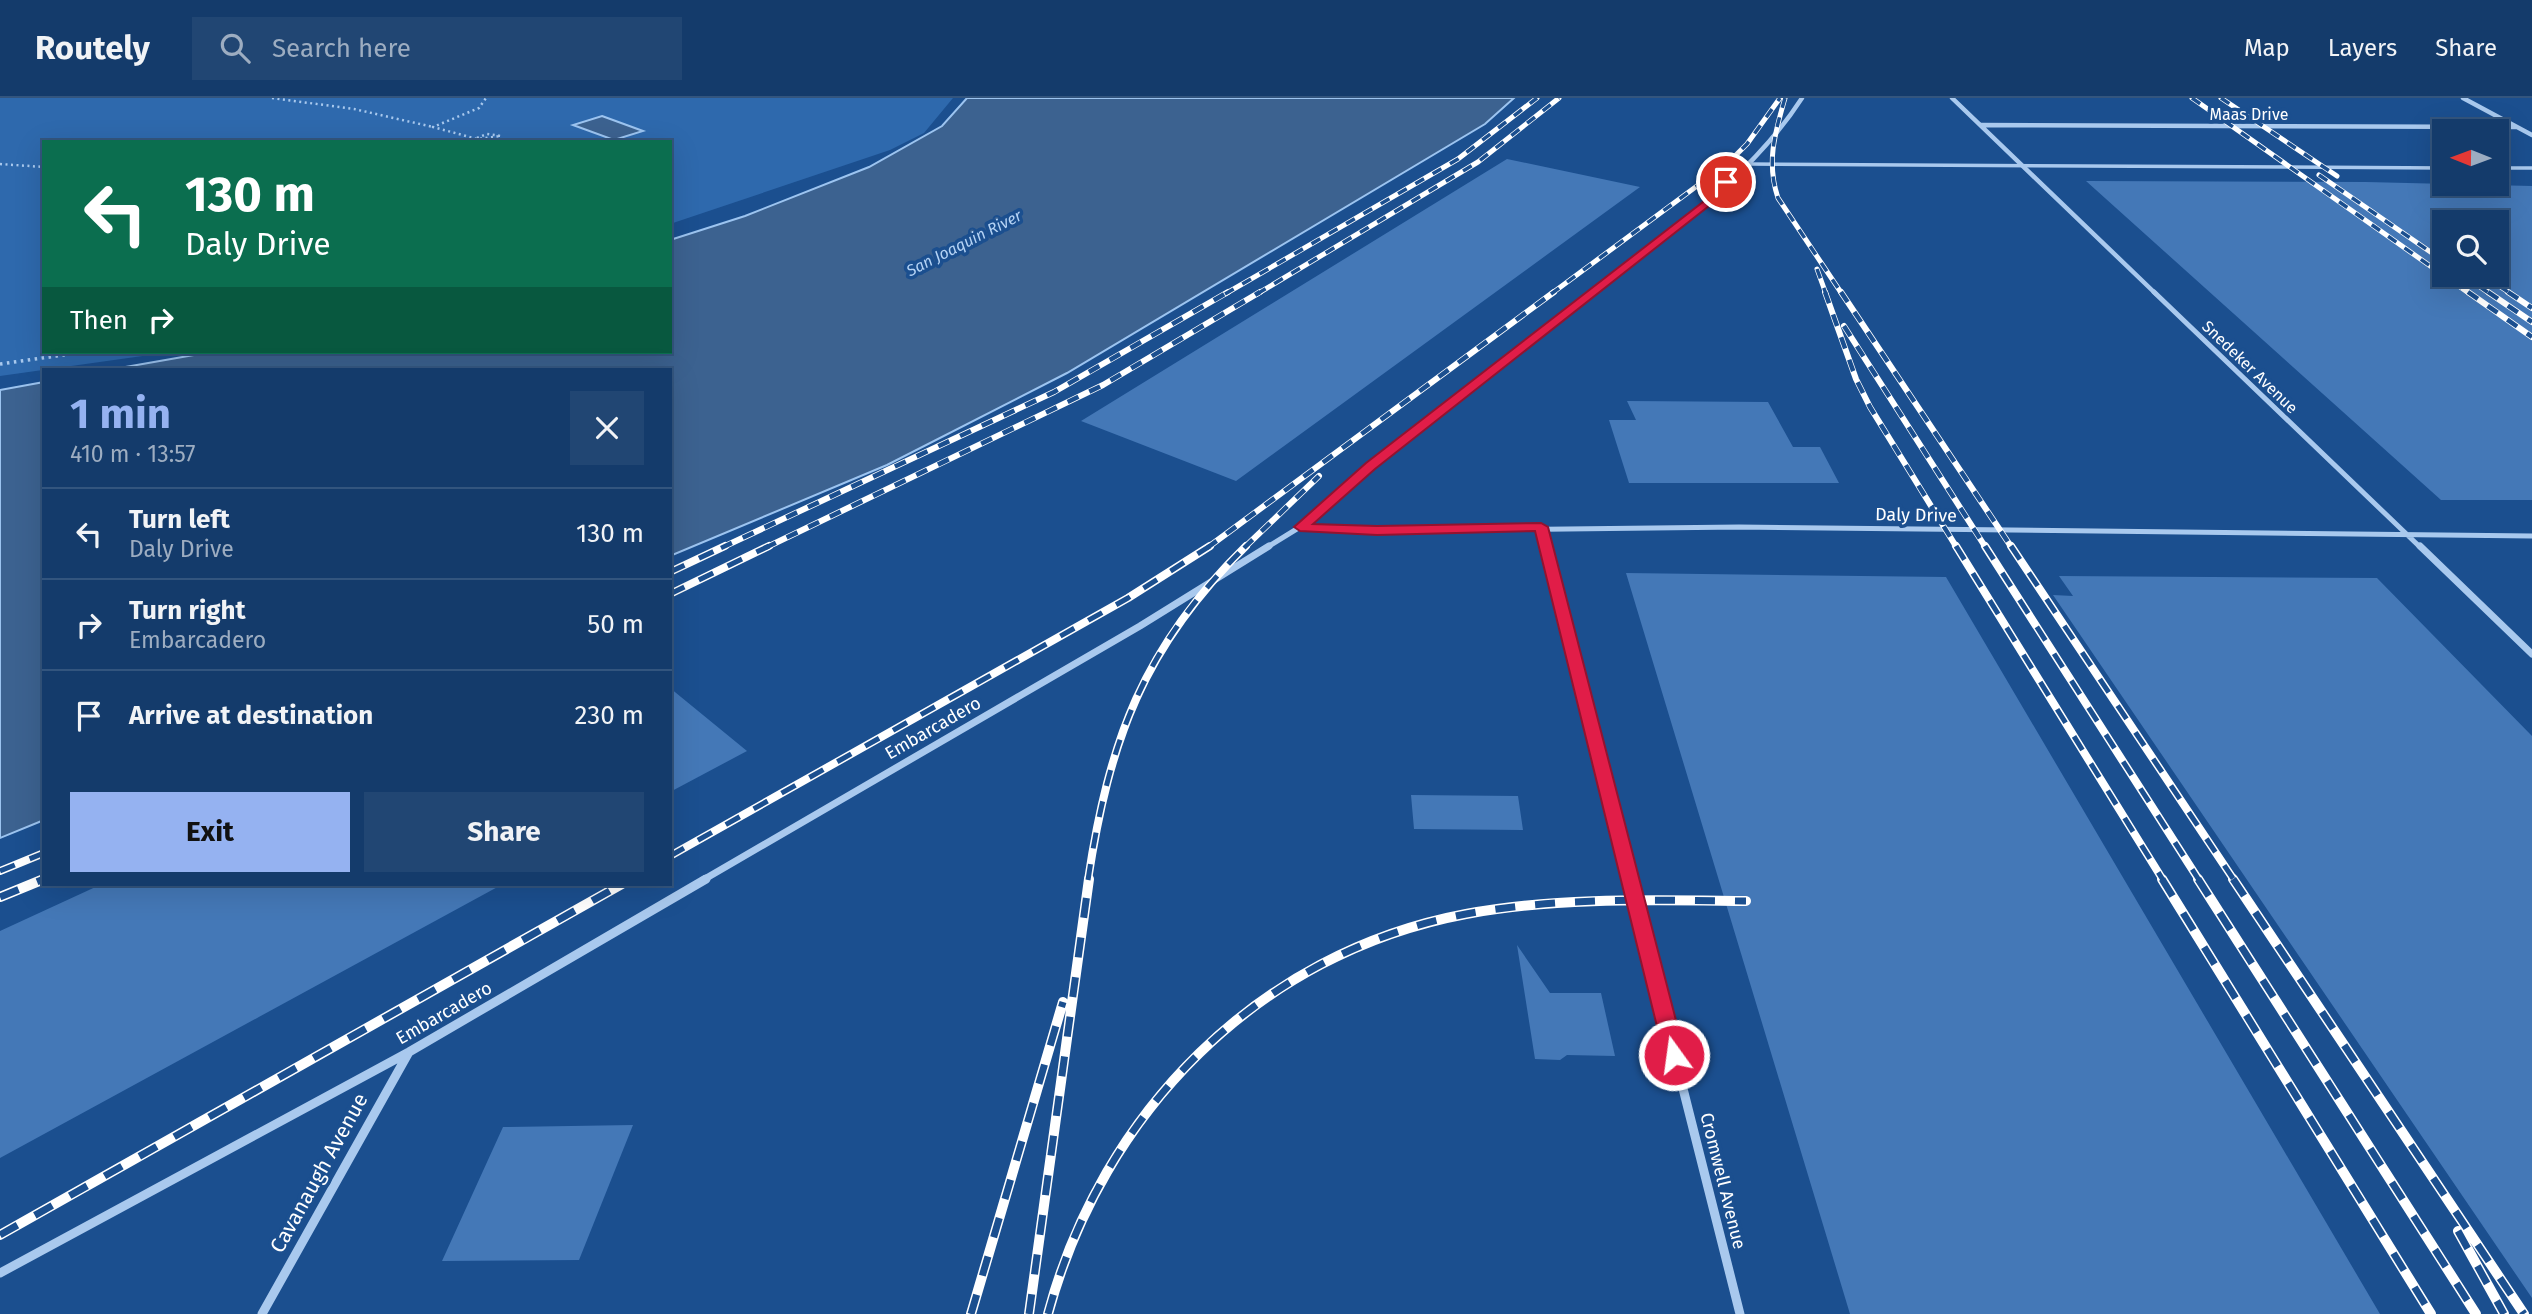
<!DOCTYPE html>
<html lang="en">
<head>
<meta charset="utf-8">
<style>
	:root { --surface:#143b6b; --page:#214673; --text:#f1f3f6; --muted:#9dadc1; --line:#33557e; --accent:#95b2f1 }
	body { margin:0; font-family:"Fira Sans",sans-serif; background:var(--page); color:var(--text); height:100vh; display:flex; flex-direction:column; font-size:26px; white-space:nowrap }
	* { box-sizing:border-box; margin:0 }
	p { font-size:23px; color:var(--muted) }
	.icon { flex:none; width:38px; height:38px; fill:none; stroke:currentColor; stroke-width:2; stroke-linecap:round; stroke-linejoin:round }
	.map { position:relative; flex:1; overflow:hidden }
	.sheet { position:absolute; left:42px; top:270px; width:630px; height:518px; display:flex; flex-direction:column; background:var(--surface); border-radius:0px; box-shadow:0 7px 28px #0002,0 0 0 2px var(--line) }
	.sheet>* { flex:none }
	.hud { position:absolute; left:42px; top:42px; width:630px; height:214px; border-radius:0px; box-shadow:0 7px 28px #0002,0 0 0 2px var(--line); background:#0b6e4f; color:#fff; overflow:hidden }
	.needle { width:46px; rotate:271deg }
	.tools { position:absolute; left:2432px; top:21px; display:grid; gap:14px }
	.tools a { display:grid; place-items:center; width:77px; height:77px; border-radius:0px; background:var(--surface); box-shadow:0 7px 28px #0002,0 0 0 2px var(--line); font-size:35px }
	.pin { position:absolute; display:grid; place-items:center; width:60px; height:60px; color:#fff; margin:-30px; border:4px solid #fff; border-radius:50%; box-shadow:0 2px 7px #0007 }
	.me { position:absolute; width:77px; margin:-38px; rotate:346deg; stroke-linejoin:round; filter:drop-shadow(0 0 5px #0008) }
	.turn { display:flex; align-items:center; gap:24px; height:147px; padding:0 28px; font-size:32px }
	.turn .icon { width:91px; height:91px; stroke-width:2.5 }
	.turn b { display:block; font-size:49px; line-height:60px }
	.then { display:flex; align-items:center; height:66px; padding:0 28px; background:#0003; gap:14px; font-size:26px }
	.round { display:grid; place-items:center; flex:none; width:74px; height:74px; border-radius:0px; background:var(--page) }
	.head { display:flex; align-items:center; justify-content:space-between; height:119px; padding:0 28px }
	h1 { font-size:42px; font-weight:700; line-height:52px; color:var(--accent) }
	.cta { display:flex; gap:14px; margin-top:auto; padding:14px 28px }
	.cta a { flex:1; height:80px; border-radius:0px; background:var(--accent); color:#111; font-size:28px; font-weight:700; line-height:80px; text-align:center }
	.cta a+a { background:var(--page); color:var(--text) }
	ul { padding:0; list-style:none }
	li { display:flex; align-items:center; gap:21px; height:91px; padding:0 28px; border-top:2px solid var(--line) }
	li div { flex:1 }
	li b { display:block; font-size:26px }
	li em { font-style:normal }
	header { display:flex; align-items:center; gap:42px; box-sizing:border-box; height:98px; padding:0 35px; background:var(--surface); border-bottom:2px solid var(--line) }
	header strong { font-size:33px }
	nav { display:flex; gap:38px; margin-inline-start:auto; font-size:24px }
	.search { width:490px; height:63px; background:var(--page); display:flex; align-items:center; gap:18px; box-sizing:border-box; padding:0 24px; border-radius:0px; color:var(--muted); font-size:26px }
	.map>svg:first-child { display:block }
	.green { fill:#2e69ad }
	.water { fill:#3c6290; stroke:#9cc4f0; stroke-width:2 }
	.building { fill:#4478b7; fill-rule:evenodd }
	.lines { fill:none; stroke-linecap:round; stroke-linejoin:round }
	.path-far1 { stroke:#a9c9ee; stroke-width:2.5; stroke-dasharray:2 3.5; stroke-linecap:butt }
	.path { stroke:#a9c9ee; stroke-width:3.5; stroke-dasharray:2.5 4.5; stroke-linecap:butt }
	.lane { stroke:#a9c9ee; stroke-width:3.5 }
	.street-far3 { stroke:#a9c9ee; stroke-width:4.5 }
	.street-far2 { stroke:#a9c9ee; stroke-width:5 }
	.street-far1 { stroke:#a9c9ee; stroke-width:7 }
	.street { stroke:#a9c9ee; stroke-width:9 }
	.rail-far3-casing { stroke:#fff; stroke-width:5 }
	.rail-far2-casing { stroke:#fff; stroke-width:6 }
	.rail-far1-casing { stroke:#fff; stroke-width:8 }
	.rail-casing { stroke:#fff; stroke-width:10 }
	.rail-far3 { stroke:#1b4f8f; stroke-width:3.5; stroke-dasharray:10; stroke-linecap:butt }
	.rail-far2 { stroke:#1b4f8f; stroke-width:4.5; stroke-dasharray:12; stroke-linecap:butt }
	.rail-far1 { stroke:#1b4f8f; stroke-width:5; stroke-dasharray:16; stroke-linecap:butt }
	.rail { stroke:#1b4f8f; stroke-width:7; stroke-dasharray:20; stroke-linecap:butt }
	.route { fill:#e11d48; stroke:#92132f; stroke-width:2 }
	.labels { text-anchor:middle; dominant-baseline:central; stroke-width:7; stroke-linejoin:round; paint-order:stroke }
	.far-street-label { font-size:16px; fill:#fff; stroke:#1b4f8f }
	.far-water-label { font-size:16px; font-style:italic; fill:#b5d3f5; stroke:#1b4f8f }
	.street-label { font-size:18px; fill:#fff; stroke:#1b4f8f }
	.near-street-label { font-size:21px; fill:#fff; stroke:#1b4f8f }
</style>
</head>
<body>
<header>
<strong>Routely</strong>
<div class="search"><svg class="icon" aria-label="search" viewBox="0 0 24 24"><circle cx="10" cy="10" r="6"/><path d="M15 15l6 6"/></svg>Search here</div>
<nav><a>Map</a><a>Layers</a><a>Share</a></nav>
</header>
<div class="map">
<svg width="2532" height="1216" viewBox="0 0 2532 1216">
	<rect width="100%" height="100%" fill="#1b4f8f"/>
	<path class="green" d="M0,0H953L924,35L890,52L670,126V44H44V254H171L0,278Z"/>
	<path class="water" d="M967,0H1514L1485,26L1067,275L887,367L670,458V271H114L211,254H670V142L745,118L869,69L942,28Z
		M602,18L643,33L614,42L573,27Z
		M44,284V722L0,740V292Z"/>
	<path class="building" d="M1507,61L1640,89L1236,383L1081,323Z
		M2086,83L2366,84L2532,88V402H2441ZM2445,124H2497V177H2445Z
		M1627,303L1768,304L1793,349H1820L1839,385H1629L1609,322H1636Z
		M1626,475L1946,479L2380,1216H1850Z
		M2059,478L2377,480L2532,638V1200L2053,497L2073,498Z
		M670,590L747,653L670,694Z
		M1411,697L1518,698L1523,732L1414,731Z
		M102,786H503L0,1060V833Z
		M1517,847L1550,895H1601L1615,958L1567,957L1560,962L1535,961Z
		M633,1027L579,1162L442,1163L503,1029Z"/>
	<g class="lines">
		<path class="path-far1" d="M272,0L354,11L433,29
			M477,40L487,36L501,38L477,41L433,29L479,10L486,0
			M0,66L44,69"/>
		<path class="path" d="M0,266L85,254"/>
		<path class="lane" d="M1749,66L2445,70
			M2497,70H2532"/>
		<path class="street-far3" d="M1952,0L2156,196
			M2463,0L2532,37
			M1981,27L2517,29
			M1591,196C1667,136 1749,82 1802,0"/>
		<path class="street-far2" d="M2154,194L2421,450
			M1301,429L1377,433L1739,429L2532,438
			M1541,429L1546,450
			M1266,450L1300,429L1351,383L1593,194"/>
		<path class="street-far1" d="M1546,448L1630,782
			M2420,448L2532,556
			M703,782L1140,528L1269,448"/>
		<path class="street" d="M1630,781L1740,1216
			M0,1175L409,954L706,781
			M262,1216L409,954"/>
		<defs>
			<path id="rail-far3" d="M1785,0C1775,35 1766,64 1778,100L1842,196
				M2192,0L2470,196
				M2221,0L2337,78
				M2319,77L2445,164
				M1817,171L1826,196
				M2463,177L2490,196
				M2483,177L2511,196
				M1225,196L1458,61L1537,0
				M1257,196L1478,64L1559,0
				M1551,196L1728,65L1747,46L1780,0"/>
			<path id="rail-far2" d="M1825,194L1856,281L1870,309L1957,450
				M1841,194L2012,450
				M2468,194L2532,239
				M2488,194L2532,224
				M2508,194L2532,210
				M1844,228L1986,450
				M721,450L1054,294L1228,194
				M765,450L1103,287L1260,194
				M1207,450L1554,194
				M1244,450L1319,378"/>
			<path id="rail-far1" d="M1956,448L2163,782
				M1985,448L2199,782
				M2011,448L2234,782
				M670,474L725,448
				M670,496L769,448
				M670,758L1128,500L1210,448
				M0,773L44,755
				M40,782L44,781
				M1088,782C1109,643 1143,549 1246,448"/>
			<path id="rail" d="M2162,781L2431,1216
				M2198,781L2476,1216
				M2233,781L2524,1216
				M0,799L44,781
				M2458,1133L2504,1216
				M0,1137L622,786
				M971,1216L1063,904
				M1029,1216L1089,781
				M1048,1216C1102,1015 1258,855 1466,816C1558,799 1652,802 1746,803"/>
		</defs>
		<use href="#rail-far3" class="rail-far3-casing"/>
		<use href="#rail-far2" class="rail-far2-casing"/>
		<use href="#rail-far1" class="rail-far1-casing"/>
		<use href="#rail" class="rail-casing"/>
		<use href="#rail-far3" class="rail-far3"/>
		<use href="#rail-far2" class="rail-far2"/>
		<use href="#rail-far1" class="rail-far1"/>
		<use href="#rail" class="rail"/>
	</g>
	<path class="route" d="M1723,82L1730,84L1714,104L1375,371L1313,426L1377,428L1541,425L1548,429L1685,957L1682,963L1674,965L1667,963L1664,957L1535,433L1377,437L1300,433L1294,429L1366,365L1708,100Z"/>
	<g class="labels">
		<g class="far-street-label">
			<text x="2249" y="16">Maas Drive</text>
			<text transform="translate(2250 269) rotate(44)">Snedeker Avenue</text>
		</g>
		<g class="far-water-label">
			<text transform="translate(964 145) rotate(-27)">San Joaquin River</text>
		</g>
		<g class="street-label">
			<text transform="translate(1916 417) rotate(1)">Daly Drive</text>
			<text transform="translate(933 630) rotate(-30)">Embarcadero</text>
			<text transform="translate(444 915) rotate(-30)">Embarcadero</text>
			<text transform="translate(1723 1083) rotate(76)">Cromwell Avenue</text>
		</g>
		<g class="near-street-label">
			<text transform="translate(319 1075) rotate(-61)">Cavanaugh Avenue</text>
		</g>
	</g>
</svg>
<div class="tools">
<a><svg class="needle" viewBox="-14 -14 28 28"><path d="M0-13l5 13h-10z" fill="#e53935"/><path d="M0 13l5-13h-10z" fill="#9dadc1"/></svg></a>
<a><svg class="icon" aria-label="search" viewBox="0 0 24 24"><circle cx="10" cy="10" r="6"/><path d="M15 15l6 6"/></svg></a>
</div>
<div class="pin" style="left:1726px;top:84px;background:#d93025"><svg class="icon" aria-label="arrive" viewBox="0 0 24 24"><path d="M6 21V4h12l-3 4 3 4H6"/></svg></div>
<svg class="me" style="left:1674px;top:957px" viewBox="-20 -20 40 40"><circle r="17" fill="#e11d48" stroke="#fff" stroke-width="3"/><path d="M0-11L8 9 0 5-8 9z" fill="#fff"/></svg>
<div class="hud">
<div class="turn"><svg class="icon" aria-label="left" viewBox="0 0 24 24"><path d="M17 20v-9H6M10 6l-5 5 5 5"/></svg><div><b>130 m</b>Daly Drive</div></div>
<div class="then">Then<svg class="icon" aria-label="right" viewBox="0 0 24 24"><path d="M7 20v-9h11M14 6l5 5-5 5"/></svg></div>
</div>
<section class="sheet">
<div class="head"><div><h1>1 min</h1><p>410 m · 13:57</p></div><a class="round"><svg class="icon" aria-label="close" viewBox="0 0 24 24"><path d="M6 6l12 12M18 6L6 18"/></svg></a></div>
<ul>
<li><svg class="icon" aria-label="left" viewBox="0 0 24 24"><path d="M17 20v-9H6M10 6l-5 5 5 5"/></svg><div><b>Turn left</b><p>Daly Drive</p></div><em>130 m</em></li>
<li><svg class="icon" aria-label="right" viewBox="0 0 24 24"><path d="M7 20v-9h11M14 6l5 5-5 5"/></svg><div><b>Turn right</b><p>Embarcadero</p></div><em>50 m</em></li>
<li><svg class="icon" aria-label="arrive" viewBox="0 0 24 24"><path d="M6 21V4h12l-3 4 3 4H6"/></svg><div><b>Arrive at destination</b></div><em>230 m</em></li>
</ul>
<div class="cta"><a>Exit</a><a>Share</a></div>
</section>
</div>
</body>
</html>
